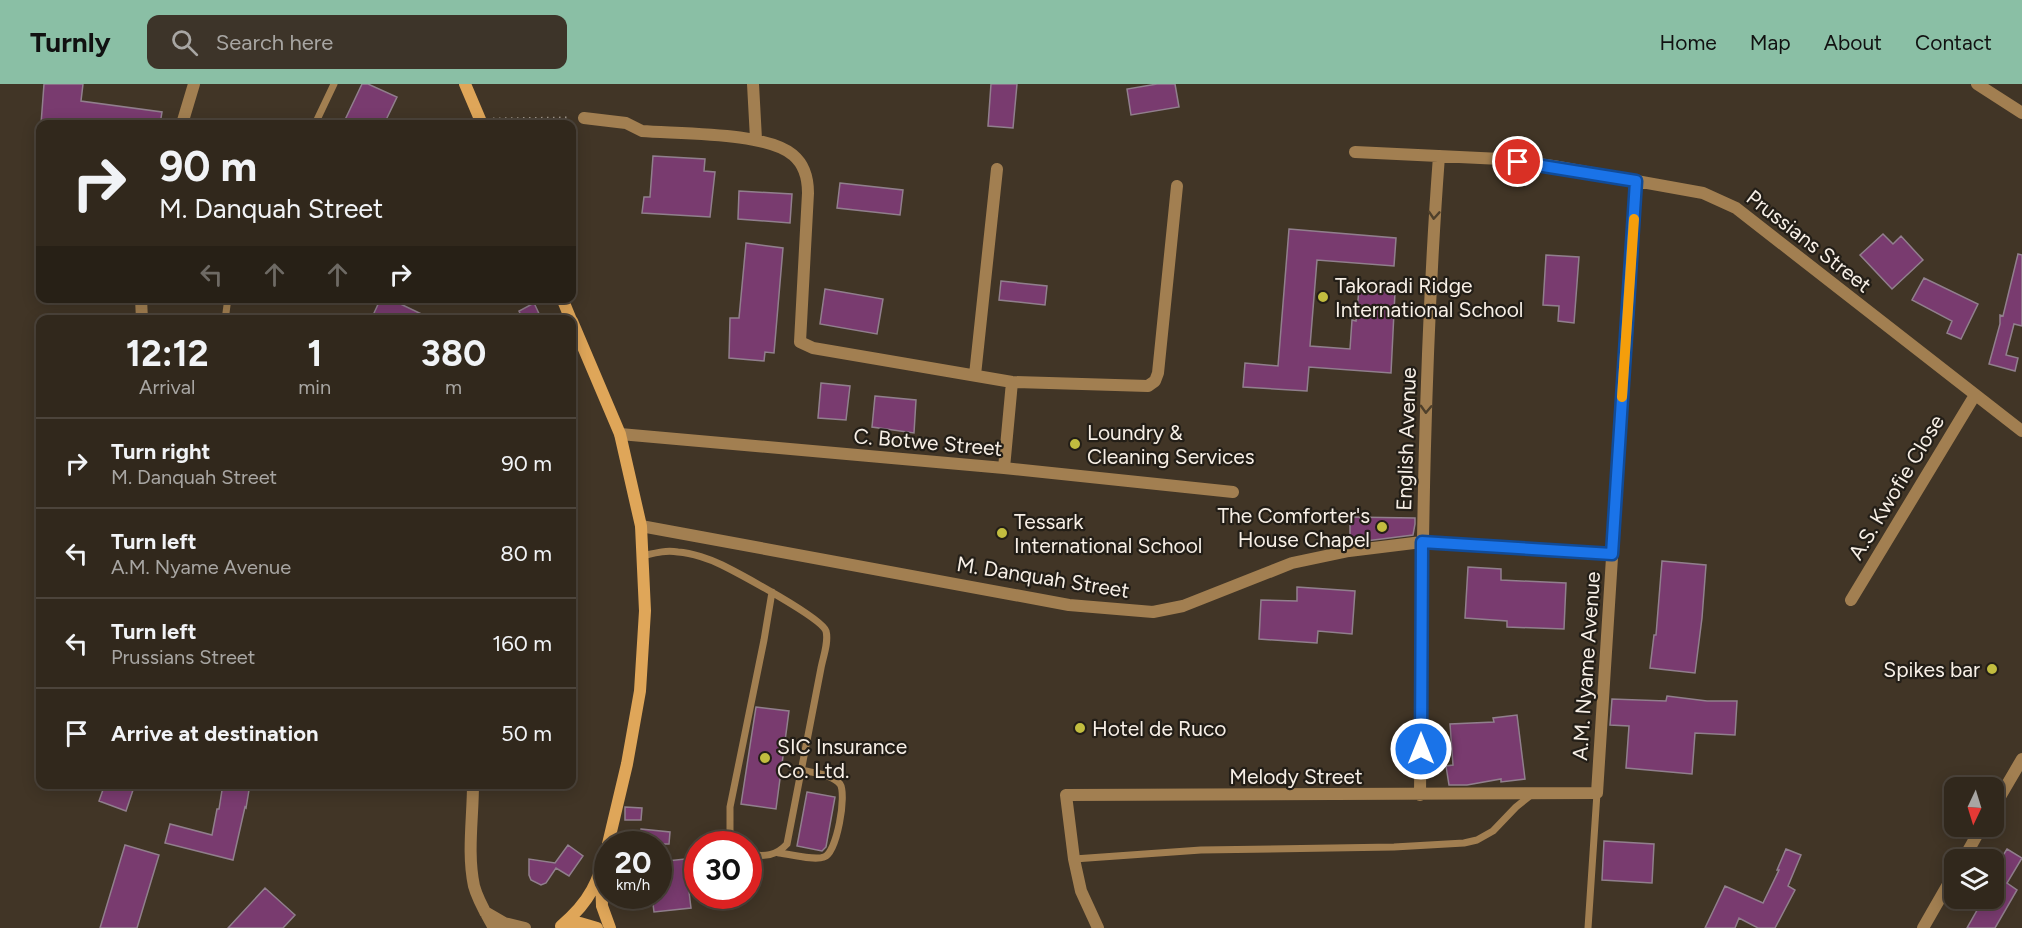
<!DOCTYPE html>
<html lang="en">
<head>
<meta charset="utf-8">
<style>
	:root { --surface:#31281c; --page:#3d3429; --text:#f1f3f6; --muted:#a8a6a3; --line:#4c443b; --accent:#8abfa5 }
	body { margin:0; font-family:Figtree,sans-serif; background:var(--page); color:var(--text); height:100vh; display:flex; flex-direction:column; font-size:22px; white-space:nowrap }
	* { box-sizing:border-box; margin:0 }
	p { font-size:20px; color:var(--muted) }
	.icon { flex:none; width:33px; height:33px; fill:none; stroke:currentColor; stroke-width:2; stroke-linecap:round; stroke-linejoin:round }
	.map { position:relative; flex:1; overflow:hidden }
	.sheet { position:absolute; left:36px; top:231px; width:540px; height:474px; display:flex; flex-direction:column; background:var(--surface); border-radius:12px; box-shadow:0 3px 15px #0003,0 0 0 2px var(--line) }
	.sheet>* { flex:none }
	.guide { position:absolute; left:36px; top:36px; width:540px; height:183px; border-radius:12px; box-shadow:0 3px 15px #0003,0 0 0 2px var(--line); background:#31281c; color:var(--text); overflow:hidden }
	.needle { width:39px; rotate:184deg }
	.fabs { position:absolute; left:1944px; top:693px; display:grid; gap:12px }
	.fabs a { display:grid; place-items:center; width:60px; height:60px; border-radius:12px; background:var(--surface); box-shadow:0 3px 15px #0003,0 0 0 2px var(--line); font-size:30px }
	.speed { position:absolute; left:594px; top:747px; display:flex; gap:12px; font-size:30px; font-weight:700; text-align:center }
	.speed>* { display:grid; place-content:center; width:78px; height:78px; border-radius:50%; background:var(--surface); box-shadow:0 3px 15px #0003,0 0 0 2px var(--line); line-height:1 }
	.speed small { font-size:15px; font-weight:400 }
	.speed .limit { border:9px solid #d22; background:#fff; color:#111 }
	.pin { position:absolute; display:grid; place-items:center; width:51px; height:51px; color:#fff; margin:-26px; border:3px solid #fff; border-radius:50%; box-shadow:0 2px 6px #0007 }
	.me { position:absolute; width:66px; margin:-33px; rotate:0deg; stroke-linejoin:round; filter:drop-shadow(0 0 4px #0008) }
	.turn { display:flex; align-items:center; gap:21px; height:126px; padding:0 24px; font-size:27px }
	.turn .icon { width:78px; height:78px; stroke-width:2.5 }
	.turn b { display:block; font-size:42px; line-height:51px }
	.lanes { display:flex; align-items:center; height:57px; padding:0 24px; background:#0003; justify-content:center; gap:30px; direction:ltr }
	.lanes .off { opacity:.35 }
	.eta { display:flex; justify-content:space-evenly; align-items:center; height:102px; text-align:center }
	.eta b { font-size:36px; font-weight:700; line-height:42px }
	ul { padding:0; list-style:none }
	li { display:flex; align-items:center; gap:18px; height:90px; padding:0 24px; border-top:2px solid var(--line) }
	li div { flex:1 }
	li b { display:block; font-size:22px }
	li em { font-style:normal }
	header { display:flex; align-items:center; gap:36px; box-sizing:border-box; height:84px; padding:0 30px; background:var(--accent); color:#111 }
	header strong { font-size:28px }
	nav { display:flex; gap:33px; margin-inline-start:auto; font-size:21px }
	.search { width:420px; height:54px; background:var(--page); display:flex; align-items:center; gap:15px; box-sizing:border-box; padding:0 21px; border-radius:12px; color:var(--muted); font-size:22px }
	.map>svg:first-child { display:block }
	.building { fill:#793b6f; stroke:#917f8d; stroke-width:1.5 }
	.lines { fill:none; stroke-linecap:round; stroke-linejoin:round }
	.path { stroke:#a2988c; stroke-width:3; stroke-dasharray:1.5 4.5; stroke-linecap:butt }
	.lane { stroke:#a27f51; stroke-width:7 }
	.street { stroke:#a27f51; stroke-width:12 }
	.secondary { stroke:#dfa659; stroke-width:12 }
	.oneway { stroke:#4f402b }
	.route-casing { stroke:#114b97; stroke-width:15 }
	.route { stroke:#1a73e8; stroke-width:10 }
	.slow { stroke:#f59e0b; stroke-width:10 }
	.poi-dot { fill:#c2bd3f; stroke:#231e17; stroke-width:2 }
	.labels { text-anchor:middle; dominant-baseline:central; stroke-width:4.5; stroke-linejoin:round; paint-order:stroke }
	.street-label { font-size:21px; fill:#f7efe6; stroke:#231e17 }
	.poi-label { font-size:21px; fill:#f7efe6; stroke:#231e17; text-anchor:start }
</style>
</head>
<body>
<header>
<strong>Turnly</strong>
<div class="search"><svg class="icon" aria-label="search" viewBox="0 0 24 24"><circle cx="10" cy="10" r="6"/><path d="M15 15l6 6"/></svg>Search here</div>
<nav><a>Home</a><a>Map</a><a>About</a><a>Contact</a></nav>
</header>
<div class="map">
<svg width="2022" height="844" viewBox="0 0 2022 844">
	<rect width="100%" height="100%" fill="#413526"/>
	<path class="building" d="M44,0H83L81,17L162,28L160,40H41Z
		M362,0H368L397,13L384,40H343Z
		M991,0H1017L1013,44L988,42Z
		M1157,0H1175L1179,23L1131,31L1127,5Z
		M653,72L705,75L704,87L715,88L710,133L642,129L644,113H650Z
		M840,99L903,106L900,131L837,124Z
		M739,107L792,110L790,139L738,135Z
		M1289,145L1396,154L1394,182L1317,176L1310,262L1350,265L1352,236L1356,237L1359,205L1395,208L1391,289L1309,283L1307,307L1243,303L1245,279L1278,282Z
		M1883,150L1893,160L1901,152L1923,176L1892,205L1860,171Z
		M746,159L783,164L774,269L765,268L764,277L729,274L730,234H739Z
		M2018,170L2022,171V242L2014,240L2006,271L2018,274L2015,287L1989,280L2000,240V231L2003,232Z
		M1546,171L1579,173L1574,239L1558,237L1559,222L1543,221Z
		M1924,194L1978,220L1961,255L1947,249L1952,237L1912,216Z
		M1001,197L1047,202L1045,221L999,216Z
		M825,205L883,215L877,250L820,240Z
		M381,214H388L434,236H390L374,229Z
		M534,219L542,236H523L519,227Z
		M821,299L850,302L846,336L818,334Z
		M875,312L916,316L914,349L872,343Z
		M1350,433L1415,434V440L1413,451L1350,459Z
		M1662,477L1706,481L1702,534L1695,589L1650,584L1654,551H1656Z
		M1468,483L1501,485V496L1566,499L1564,545L1507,543V537L1465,534Z
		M1297,503L1355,507L1352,550L1318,547L1317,559L1259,555L1261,516L1297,517Z
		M1667,612L1707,617H1737L1735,651L1695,649L1692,690L1626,684L1629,642L1610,641L1612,615L1666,617Z
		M756,623L789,627L776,725L741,720Z
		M1517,631L1525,695L1501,698V695L1467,701H1449L1446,682L1453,681L1450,640L1494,638L1493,634Z
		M105,700H135L126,727L99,717Z
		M223,700H250L246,724L245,723L233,776L165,759L170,740L212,751L217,725H219Z
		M807,708L835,713L826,763L822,767L797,762Z
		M625,723L642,724L641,736H625Z
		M641,745L670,748L669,760H639Z
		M1604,757L1654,760L1652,799L1602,796Z
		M125,761L159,771L137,844H100Z
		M568,761L583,772L569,792L556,784L546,799L541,801L531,796L529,791V775L555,779Z
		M1786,765L1801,771L1788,802L1795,806L1775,844H1758L1739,834L1735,844H1705L1725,802L1763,819L1779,786H1777Z
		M2007,765L2022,774L2007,799L2017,806L1995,844H1967L1984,814H1994V790L1997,793L2000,787L1995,784Z
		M685,775L691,824L654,828L652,812H658V778Z
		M265,804L295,831L283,844H228Z"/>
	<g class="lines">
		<path class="path" d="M493,35L570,34"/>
		<path class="lane" d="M315,40L334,0
			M225,236L228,214
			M642,472C655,469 665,466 678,468C692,469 710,475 722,481C738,489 822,534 826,547C829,558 823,573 821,584L787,760C776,772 765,773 748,770
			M734,760L730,749V723L764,556L772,508
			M779,769C790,770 814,777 824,773C837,769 847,710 840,700C832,690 813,689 801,686
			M1074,775L1201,766L1394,763L1464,759L1477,756L1493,747L1516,723L1531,711
			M1588,844L1597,709"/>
		<path class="street" d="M753,0L756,55
			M1977,0L2022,29
			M584,34L626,39L642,47C679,50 767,48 793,71C805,81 808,95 808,109L800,258L813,264L1012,298L1148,302L1155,297L1158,289L1177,102
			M182,40L194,0
			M1355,68L1501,75L1553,82L1703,109L1736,124L2022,347
			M141,214L142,236
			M975,291L997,85
			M620,350L1004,384L1233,408
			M1004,384L1012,298
			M641,442L1069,521L1153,528L1183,522L1292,479L1349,467L1422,458L1612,470
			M1851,516L1975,311
			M473,700C473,734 467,769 474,802C478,817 487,831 494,844
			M1420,711C1422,498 1423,285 1439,72
			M1994,723L2022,675
			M1963,776L1982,742
			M485,828L504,839L525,844
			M1098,844L1081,807L1074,775L1066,711L1597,709L1636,97
			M1923,844L1954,790"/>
		<path class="secondary" d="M465,0L482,40
			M562,214L571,236
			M572,237L620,350L641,442L645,527L640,607L627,680L608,760
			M601,793L602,822L610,844
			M564,841L580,839L597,844
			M561,842C590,818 599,797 608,761"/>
	</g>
	<defs><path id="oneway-chevron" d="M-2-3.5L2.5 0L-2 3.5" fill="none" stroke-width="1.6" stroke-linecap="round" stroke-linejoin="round" transform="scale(1.5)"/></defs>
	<g class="oneway">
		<use href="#oneway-chevron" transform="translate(1434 131) rotate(94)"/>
		<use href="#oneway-chevron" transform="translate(1426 325) rotate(92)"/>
	</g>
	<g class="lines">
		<defs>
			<path id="route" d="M1421,665L1422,458L1612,470L1636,97L1518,78"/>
		</defs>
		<use href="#route" class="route-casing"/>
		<use href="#route" class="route"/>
		<path class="slow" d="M1622,313L1634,135"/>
	</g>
	<g class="poi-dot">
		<circle cx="1323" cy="213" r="6"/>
		<circle cx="1075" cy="360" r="6"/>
		<circle cx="1382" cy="443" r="6"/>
		<circle cx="1002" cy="449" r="6"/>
		<circle cx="1992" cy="585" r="6"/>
		<circle cx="1080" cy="644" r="6"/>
		<circle cx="765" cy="674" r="6"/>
	</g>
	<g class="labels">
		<g class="street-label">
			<text transform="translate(1809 157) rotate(38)">Prussians Street</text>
			<text transform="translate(1406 355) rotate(-88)">English Avenue</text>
			<text transform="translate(928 358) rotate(5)">C. Botwe Street</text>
			<text transform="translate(1896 403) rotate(-59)">A.S. Kwofie Close</text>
			<text transform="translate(1043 493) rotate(9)">M. Danquah Street</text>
			<text transform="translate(1586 582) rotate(-86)">A.M. Nyame Avenue</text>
			<text x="1296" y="692">Melody Street</text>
		</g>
		<g class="poi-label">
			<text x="1335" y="201">Takoradi Ridge<tspan x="1335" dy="24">International School</tspan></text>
			<text x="1087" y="348">Loundry &amp;<tspan x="1087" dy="24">Cleaning Services</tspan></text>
			<text x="1370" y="431" text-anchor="end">The Comforter's<tspan x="1370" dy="24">House Chapel</tspan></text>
			<text x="1014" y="437">Tessark<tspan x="1014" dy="24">International School</tspan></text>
			<text x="1980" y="585" text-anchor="end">Spikes bar</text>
			<text x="1092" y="644">Hotel de Ruco</text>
			<text x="777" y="662">SIC Insurance<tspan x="777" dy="24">Co. Ltd.</tspan></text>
		</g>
	</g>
</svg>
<div class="fabs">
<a><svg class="needle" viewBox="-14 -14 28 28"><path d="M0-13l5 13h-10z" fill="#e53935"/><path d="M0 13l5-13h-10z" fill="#a8a6a3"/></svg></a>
<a><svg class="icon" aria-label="layers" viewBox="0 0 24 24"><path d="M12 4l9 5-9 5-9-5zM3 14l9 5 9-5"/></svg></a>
</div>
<div class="speed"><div>20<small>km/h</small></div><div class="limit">30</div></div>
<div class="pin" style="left:1518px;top:78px;background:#d93025"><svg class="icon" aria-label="arrive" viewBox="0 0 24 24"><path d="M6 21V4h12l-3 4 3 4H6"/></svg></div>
<svg class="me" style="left:1421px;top:665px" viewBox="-20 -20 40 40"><circle r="17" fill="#1a73e8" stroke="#fff" stroke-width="3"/><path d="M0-11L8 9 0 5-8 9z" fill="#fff"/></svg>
<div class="guide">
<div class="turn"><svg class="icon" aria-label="right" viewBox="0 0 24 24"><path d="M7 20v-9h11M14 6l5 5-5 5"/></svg><div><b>90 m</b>M. Danquah Street</div></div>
<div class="lanes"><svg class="icon off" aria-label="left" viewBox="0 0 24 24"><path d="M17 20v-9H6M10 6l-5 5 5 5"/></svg><svg class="icon off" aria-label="ahead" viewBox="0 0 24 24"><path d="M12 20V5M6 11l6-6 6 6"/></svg><svg class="icon off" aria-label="ahead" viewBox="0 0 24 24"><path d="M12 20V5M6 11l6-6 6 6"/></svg><svg class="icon" aria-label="right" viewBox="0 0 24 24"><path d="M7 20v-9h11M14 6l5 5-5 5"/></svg></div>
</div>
<section class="sheet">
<div class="eta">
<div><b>12:12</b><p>Arrival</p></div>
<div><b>1</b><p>min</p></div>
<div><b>380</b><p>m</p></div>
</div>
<ul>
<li><svg class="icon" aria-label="right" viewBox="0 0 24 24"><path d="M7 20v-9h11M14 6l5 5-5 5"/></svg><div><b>Turn right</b><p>M. Danquah Street</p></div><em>90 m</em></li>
<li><svg class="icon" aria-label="left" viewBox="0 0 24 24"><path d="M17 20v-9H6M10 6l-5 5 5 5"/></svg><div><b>Turn left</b><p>A.M. Nyame Avenue</p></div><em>80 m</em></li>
<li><svg class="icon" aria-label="left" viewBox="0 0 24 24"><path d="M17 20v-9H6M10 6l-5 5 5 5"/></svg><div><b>Turn left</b><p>Prussians Street</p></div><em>160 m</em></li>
<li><svg class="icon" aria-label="arrive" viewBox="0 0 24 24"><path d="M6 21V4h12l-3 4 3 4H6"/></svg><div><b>Arrive at destination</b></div><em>50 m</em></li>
</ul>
</section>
</div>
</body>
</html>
